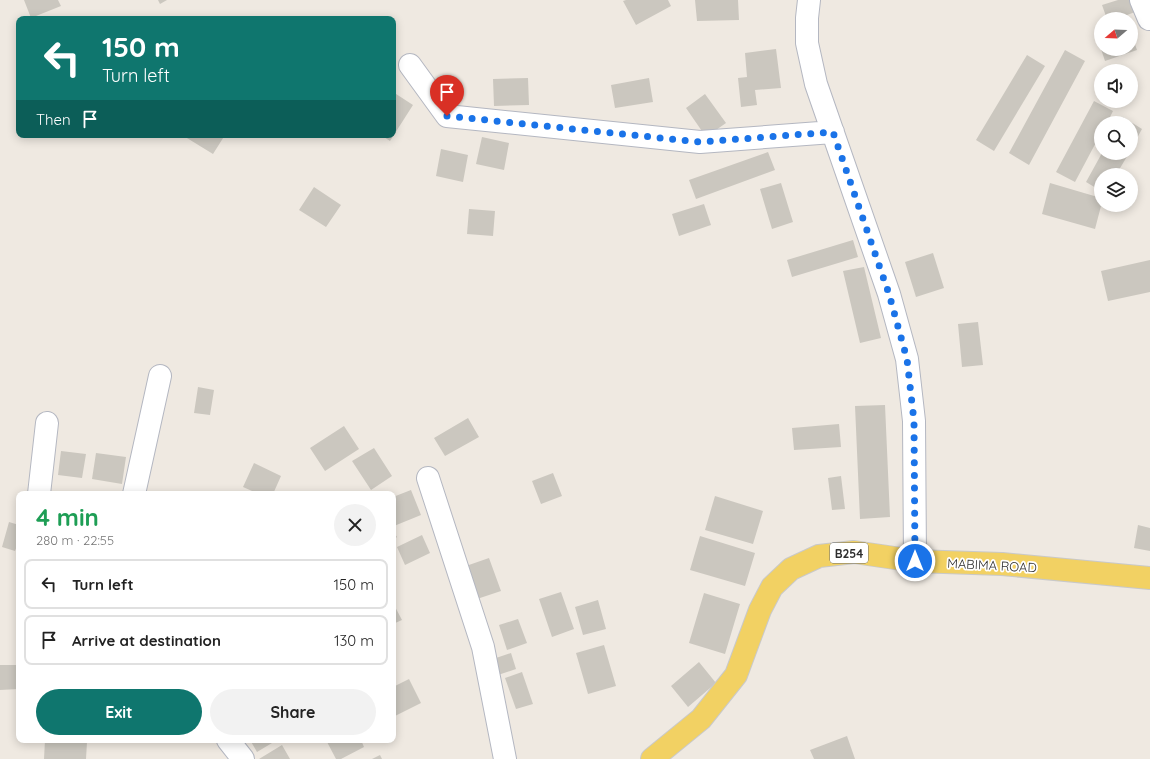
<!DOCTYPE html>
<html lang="en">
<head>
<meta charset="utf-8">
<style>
	:root { --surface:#fff; --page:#f2f2f2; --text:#222; --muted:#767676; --line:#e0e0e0; --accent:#0f766e }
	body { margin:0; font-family:Quicksand,sans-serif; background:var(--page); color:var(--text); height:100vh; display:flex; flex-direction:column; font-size:15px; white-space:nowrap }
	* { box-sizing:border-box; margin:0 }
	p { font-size:13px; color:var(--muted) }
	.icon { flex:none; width:22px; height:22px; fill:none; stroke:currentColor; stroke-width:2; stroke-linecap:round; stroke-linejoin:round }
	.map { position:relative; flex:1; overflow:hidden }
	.details { position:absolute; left:16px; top:491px; width:380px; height:252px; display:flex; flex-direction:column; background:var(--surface); border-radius:8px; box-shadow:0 2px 10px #0003 }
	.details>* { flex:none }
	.top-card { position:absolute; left:16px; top:16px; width:380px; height:122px; border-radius:8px; box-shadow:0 2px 10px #0003; background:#0f766e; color:#fff; overflow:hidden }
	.needle { width:26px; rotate:251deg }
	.tools { position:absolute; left:1094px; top:12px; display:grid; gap:8px }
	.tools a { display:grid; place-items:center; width:44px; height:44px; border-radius:50%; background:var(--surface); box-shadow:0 2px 10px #0003; font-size:20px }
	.pin { position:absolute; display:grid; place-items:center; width:34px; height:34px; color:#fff; margin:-41px -17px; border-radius:50% 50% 50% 0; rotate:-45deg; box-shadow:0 0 4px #0007 }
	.pin .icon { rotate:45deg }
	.me { position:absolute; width:44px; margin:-22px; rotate:0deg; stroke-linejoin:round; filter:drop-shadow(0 0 3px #0008) }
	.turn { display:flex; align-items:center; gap:14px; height:84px; padding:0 20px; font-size:18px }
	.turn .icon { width:52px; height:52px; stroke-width:2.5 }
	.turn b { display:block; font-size:28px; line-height:34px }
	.then { display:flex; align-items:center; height:38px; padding:0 20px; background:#0003; gap:8px; font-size:15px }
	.round { display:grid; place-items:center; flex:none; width:42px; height:42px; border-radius:21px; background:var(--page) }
	.overview { display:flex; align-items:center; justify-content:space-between; height:68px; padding:0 20px }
	h1 { font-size:24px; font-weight:800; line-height:30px; color:#1e9e55 }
	.cta { display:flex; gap:8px; margin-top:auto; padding:8px 20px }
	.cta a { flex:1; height:46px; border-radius:24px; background:var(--accent); color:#fff; font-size:16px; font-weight:800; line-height:46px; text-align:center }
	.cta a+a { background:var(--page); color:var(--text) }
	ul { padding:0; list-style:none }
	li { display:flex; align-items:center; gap:12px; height:50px; margin:0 8px 6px; padding:0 12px; border:2px solid var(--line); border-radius:8px }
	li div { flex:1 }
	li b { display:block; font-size:15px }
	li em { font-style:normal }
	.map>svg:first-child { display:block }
	.building { fill:#cbc7bf }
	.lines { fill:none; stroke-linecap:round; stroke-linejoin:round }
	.street-casing { stroke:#b4b7c1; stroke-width:24 }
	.primary-casing { stroke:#c9c9c9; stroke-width:24 }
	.street { stroke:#fff; stroke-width:22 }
	.primary { stroke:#f2d163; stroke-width:22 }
	.route { stroke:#1a73e8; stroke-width:7; stroke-dasharray:0 12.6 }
	.labels { text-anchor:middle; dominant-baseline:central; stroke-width:3.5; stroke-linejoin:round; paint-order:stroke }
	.shield { fill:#fff; stroke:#6d6d6d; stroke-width:1 }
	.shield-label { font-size:12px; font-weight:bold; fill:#2e2e2e }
	.street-label { font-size:13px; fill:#2e2e2e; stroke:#fff }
</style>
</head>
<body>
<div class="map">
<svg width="1150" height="759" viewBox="0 0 1150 759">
	<rect width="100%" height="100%" fill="#efe9e1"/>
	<path class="building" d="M24,0H58L61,6L31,18Z
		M158,0H167L160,4Z
		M626,0H668L671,6L636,25L623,1Z
		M695,0H738L739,20L697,21Z
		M1118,0H1134L1138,11L1116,19H1107L1102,5Z
		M1131,33L1137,50L1105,61L1101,49H1131Z
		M776,49L781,88L755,90L757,105L741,107L738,78L747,77L745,53Z
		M1065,50L1085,61L1029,165L1009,153Z
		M1027,55L1045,66L994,151L976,140Z
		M528,78L529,105L494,106L493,79Z
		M649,78L653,102L615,108L611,85Z
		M393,92L413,105L390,141L381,135H393Z
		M705,94L726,123L706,137L686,108Z
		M1094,101L1113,111L1107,123H1101V133L1075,182L1056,172Z
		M1123,117L1142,129L1131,149V123H1119Z
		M182,135H225L213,154Z
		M482,137L509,143L504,170L476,164Z
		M441,149L468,155L463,182L436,176Z
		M768,152L775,170L696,199L689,180Z
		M1102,153H1129L1116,175H1101V191L1086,182Z
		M781,183L793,222L772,229L760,189Z
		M1050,183L1101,198V206L1095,229L1042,214Z
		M314,187L341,205L326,227L299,210Z
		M704,204L711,225L679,236L672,214Z
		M469,209L495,211L493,236L467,234Z
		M853,240L858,257L792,277L787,260Z
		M933,253L944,288L916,297L905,262Z
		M1150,260V292L1108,301L1101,271Z
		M864,267L881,338L860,343L843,271Z
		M978,322L983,365L962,367L958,324Z
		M198,387L214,390L210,415L194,413Z
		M885,405L890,517L860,519L855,406Z
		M468,418L479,437L445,456L434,438Z
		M839,424L841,447L794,450L792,428Z
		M344,426L359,449L325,471L310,448Z
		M374,448L392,476L371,490L352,461Z
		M61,451L86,454L82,478L58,475Z
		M96,453L126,457L122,484L92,479Z
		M254,463L281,476L273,494H259L243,487Z
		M553,473L562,496L541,504L532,481Z
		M841,476L845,509L832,510L828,478Z
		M411,490L421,515L394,526L393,497Z
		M165,492L178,493V494H165Z
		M715,496L763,511L753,544L705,530Z
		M9,522L19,525V541L15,551L2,547Z
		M1138,525L1150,528V551L1134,548Z
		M393,531L397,537L393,540Z
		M422,535L430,553L405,565L397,547Z
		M700,536L755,553L745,586L690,570Z
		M489,558L501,591L477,599L466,566Z
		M561,592L574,629L552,637L539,599Z
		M704,593L740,604L725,654L689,643Z
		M598,600L606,629L583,635L575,607Z
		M393,603L402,620L393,624Z
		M518,619L527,643L507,650L499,625Z
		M604,645L616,686L588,694L576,653Z
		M511,653L516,669L495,676L490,660Z
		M699,662L716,683L688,707L671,686Z
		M0,665H19V689L0,690Z
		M522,672L533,704L516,709L505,678Z
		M409,679L421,703L393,717V687Z
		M847,736L855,759H814L810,750Z
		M45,740L87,742L86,759H44Z
		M250,740H277L257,752Z
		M326,740H361L364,747L341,759H336Z
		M282,745L290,759H259Z
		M380,755L382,759H372Z"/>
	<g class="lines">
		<defs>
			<path id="street" d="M809,0L807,18V43L816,84L889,294L907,359L914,421L915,561
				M1141,0L1149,19
				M410,65L447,116L700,142L833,132
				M428,478L483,647L505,759
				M39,494L47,423
				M134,494L160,376
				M228,740L243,759"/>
			<path id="primary" d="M652,759L701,719L736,675L760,610L772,587L791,569L819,556L854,552L915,561L1002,564L1150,578"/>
		</defs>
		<use href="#street" class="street-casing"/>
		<use href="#primary" class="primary-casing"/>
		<use href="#street" class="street"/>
		<use href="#primary" class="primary"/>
	</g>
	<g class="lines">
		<path class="route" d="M447,116L700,142L833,132L889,294L907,359L914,421L915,561"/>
	</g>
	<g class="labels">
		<rect class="shield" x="830" y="543" width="38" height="20" rx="3"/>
		<g class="shield-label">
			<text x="849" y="553">B254</text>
		</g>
		<g class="street-label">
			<text transform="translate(992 565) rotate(3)">MABIMA ROAD</text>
		</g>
	</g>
</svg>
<div class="tools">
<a><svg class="needle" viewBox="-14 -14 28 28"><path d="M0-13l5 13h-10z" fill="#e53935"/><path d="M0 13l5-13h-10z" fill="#767676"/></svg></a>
<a><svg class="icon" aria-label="sound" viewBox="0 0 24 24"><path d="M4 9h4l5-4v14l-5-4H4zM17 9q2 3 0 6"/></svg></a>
<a><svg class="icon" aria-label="search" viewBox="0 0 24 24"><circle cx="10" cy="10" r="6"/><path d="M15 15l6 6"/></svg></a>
<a><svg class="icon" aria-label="layers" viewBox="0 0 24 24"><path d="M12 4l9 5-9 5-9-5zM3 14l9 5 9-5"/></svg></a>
</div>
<div class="pin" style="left:447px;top:116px;background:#d93025"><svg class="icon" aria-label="arrive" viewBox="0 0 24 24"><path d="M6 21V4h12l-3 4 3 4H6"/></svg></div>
<svg class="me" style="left:915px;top:561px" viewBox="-20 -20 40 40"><circle r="17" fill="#1a73e8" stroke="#fff" stroke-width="3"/><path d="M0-11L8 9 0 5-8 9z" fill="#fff"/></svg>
<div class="top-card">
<div class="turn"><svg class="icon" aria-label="left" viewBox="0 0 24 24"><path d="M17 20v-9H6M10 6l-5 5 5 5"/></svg><div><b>150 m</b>Turn left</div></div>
<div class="then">Then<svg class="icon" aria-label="arrive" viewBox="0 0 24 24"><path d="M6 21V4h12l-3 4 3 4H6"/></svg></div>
</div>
<section class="details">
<div class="overview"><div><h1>4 min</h1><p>280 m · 22:55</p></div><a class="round"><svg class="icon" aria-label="close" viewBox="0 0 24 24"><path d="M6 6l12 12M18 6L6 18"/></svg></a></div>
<ul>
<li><svg class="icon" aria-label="left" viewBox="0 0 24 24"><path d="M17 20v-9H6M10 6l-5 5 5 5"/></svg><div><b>Turn left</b></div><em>150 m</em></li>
<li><svg class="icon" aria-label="arrive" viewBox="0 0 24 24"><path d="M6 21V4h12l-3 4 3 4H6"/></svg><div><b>Arrive at destination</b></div><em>130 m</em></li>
</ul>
<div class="cta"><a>Exit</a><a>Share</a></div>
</section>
</div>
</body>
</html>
